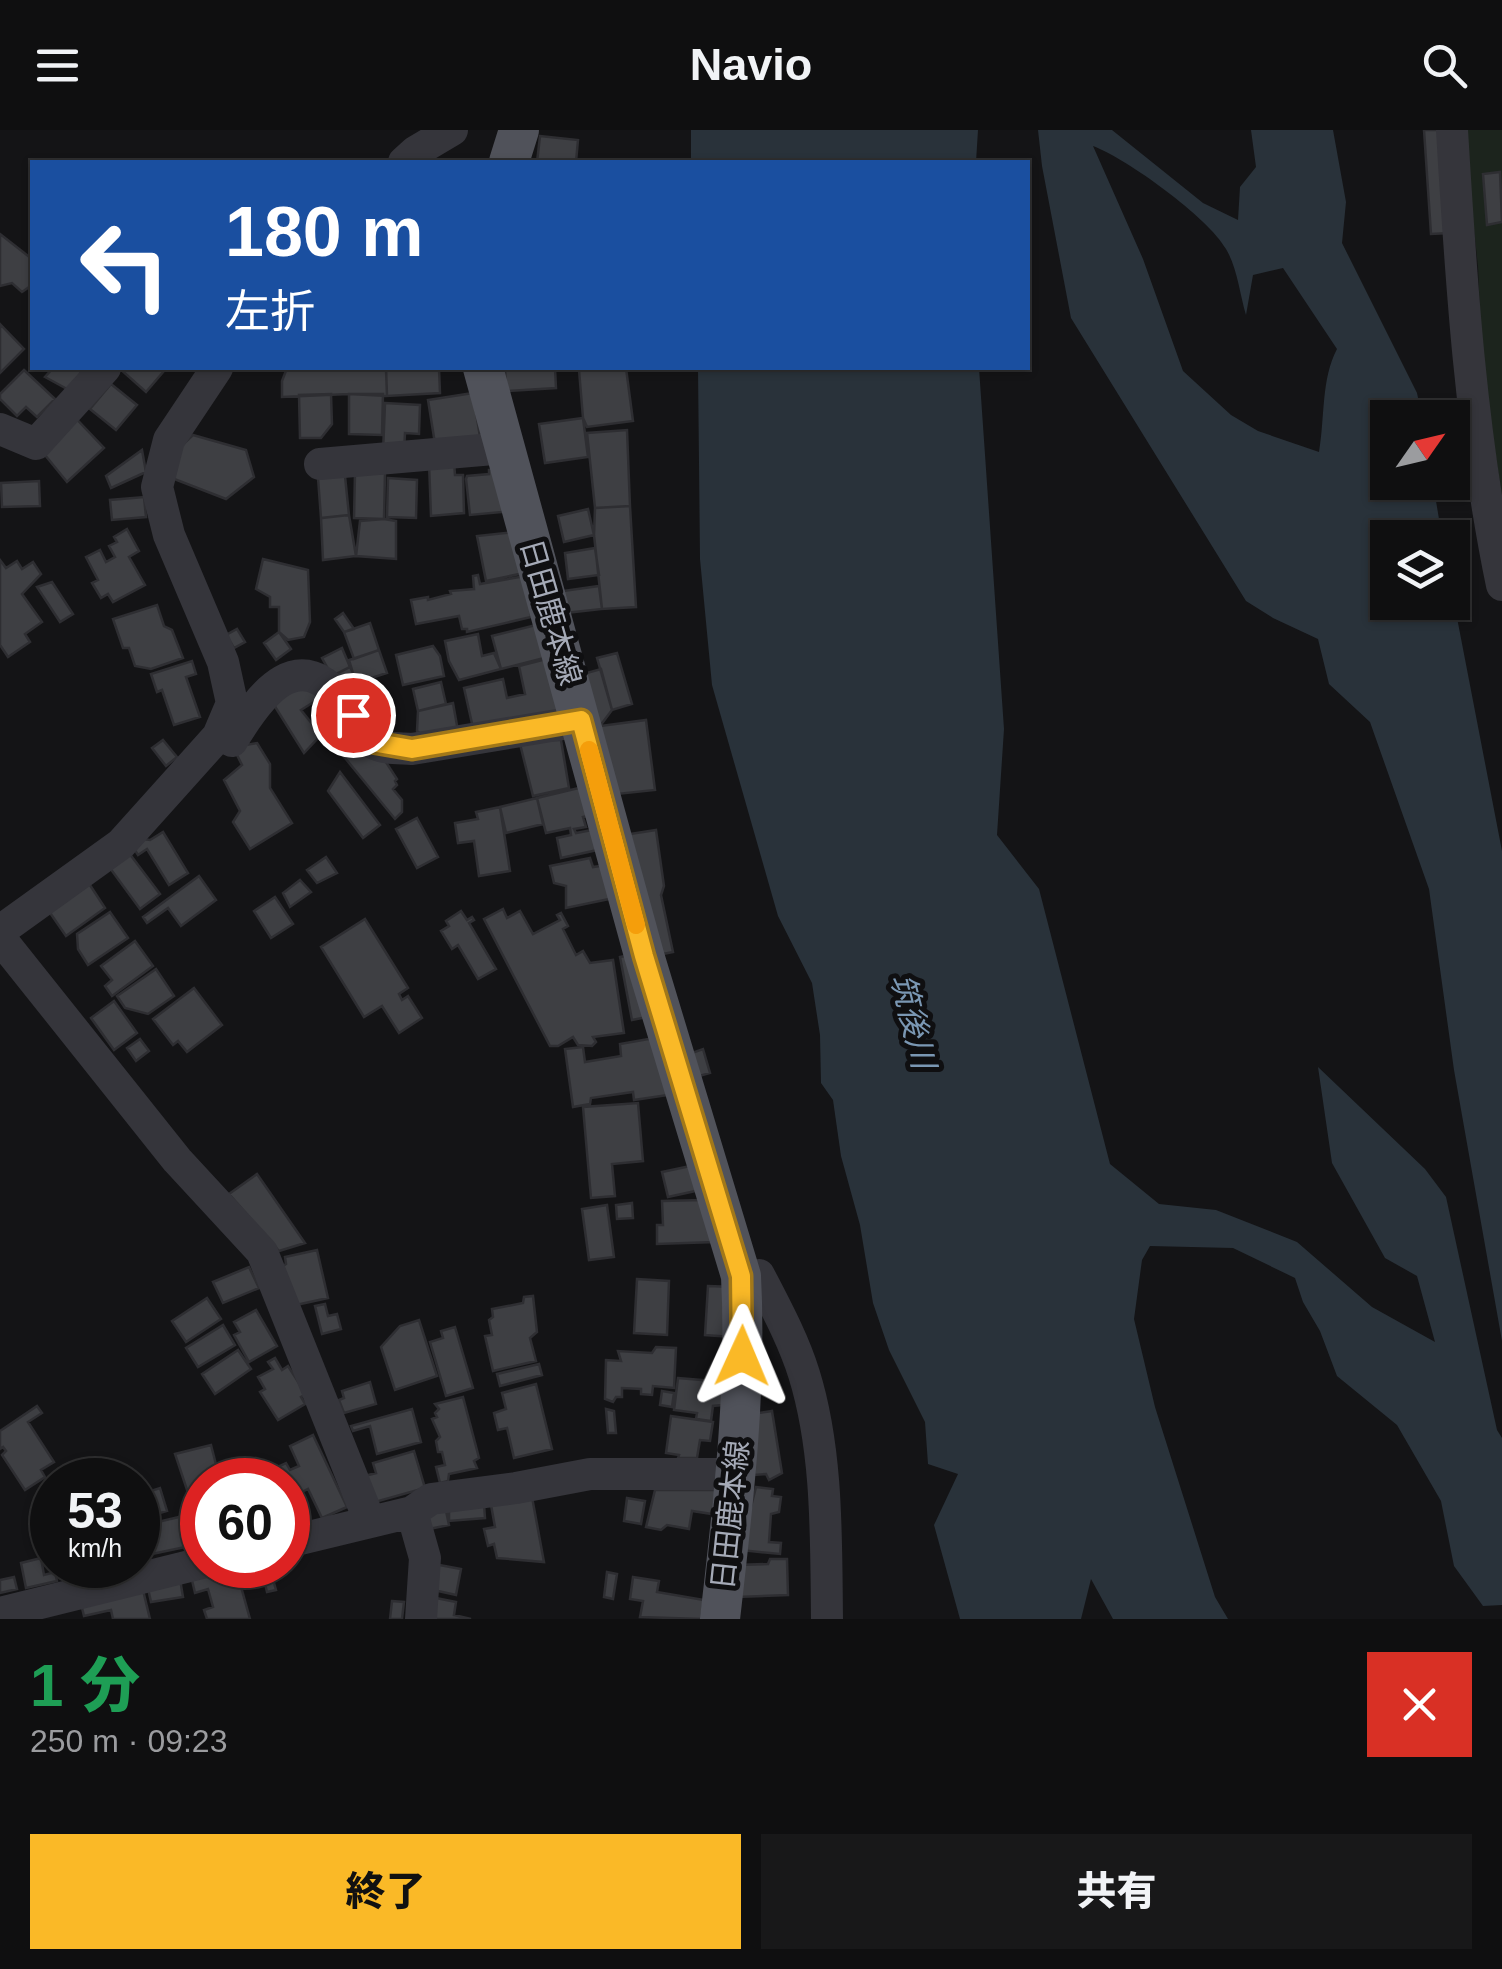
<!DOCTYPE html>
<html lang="ja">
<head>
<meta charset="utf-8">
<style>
	:root { --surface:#0f0f10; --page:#181819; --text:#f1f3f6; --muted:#9b9c9f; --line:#2f2f30; --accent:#fab927 }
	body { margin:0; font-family:Arial,"Noto Sans JP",sans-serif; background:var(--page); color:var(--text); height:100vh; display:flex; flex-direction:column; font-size:38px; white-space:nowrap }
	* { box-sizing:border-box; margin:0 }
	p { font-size:32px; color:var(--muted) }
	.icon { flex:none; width:55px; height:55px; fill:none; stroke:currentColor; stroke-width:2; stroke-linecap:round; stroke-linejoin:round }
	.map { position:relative; height:1489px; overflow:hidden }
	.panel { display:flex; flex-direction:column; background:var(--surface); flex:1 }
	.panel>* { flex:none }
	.guide { position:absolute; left:30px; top:30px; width:1000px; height:210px; border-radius:0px; box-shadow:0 2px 8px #0004,0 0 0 2px var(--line); background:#1a4fa0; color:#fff; overflow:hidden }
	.needle { width:65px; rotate:56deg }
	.controls { position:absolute; left:1370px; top:270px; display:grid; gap:20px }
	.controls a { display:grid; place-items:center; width:100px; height:100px; border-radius:0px; background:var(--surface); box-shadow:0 2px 8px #0004,0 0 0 2px var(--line); font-size:50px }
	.speed { position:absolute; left:30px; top:1328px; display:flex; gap:20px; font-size:50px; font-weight:700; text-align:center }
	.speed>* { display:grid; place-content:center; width:130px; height:130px; border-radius:50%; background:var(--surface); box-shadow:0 2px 8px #0004,0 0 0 2px var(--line); line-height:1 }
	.speed small { font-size:25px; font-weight:400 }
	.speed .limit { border:15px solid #d22; background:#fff; color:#111 }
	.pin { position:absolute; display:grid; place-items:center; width:85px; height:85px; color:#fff; margin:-42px; border:5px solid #fff; border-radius:50%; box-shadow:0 2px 10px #0007 }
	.me { position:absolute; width:110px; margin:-55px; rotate:1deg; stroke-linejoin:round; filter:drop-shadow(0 0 8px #0008) }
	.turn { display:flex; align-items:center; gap:35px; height:210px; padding:0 30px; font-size:45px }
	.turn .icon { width:130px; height:130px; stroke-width:2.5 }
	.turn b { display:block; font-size:70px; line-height:85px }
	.round { display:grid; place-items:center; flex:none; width:105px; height:105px; border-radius:0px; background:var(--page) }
	.head { display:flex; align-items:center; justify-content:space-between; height:170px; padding:0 30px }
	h1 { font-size:60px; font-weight:800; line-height:75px; color:#1e9e55 }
	.action { display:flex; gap:20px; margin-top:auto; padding:20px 30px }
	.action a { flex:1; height:115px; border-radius:0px; background:var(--accent); color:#111; font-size:40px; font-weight:800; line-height:115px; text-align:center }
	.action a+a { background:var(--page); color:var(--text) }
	header { display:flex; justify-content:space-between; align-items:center; height:130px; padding:0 30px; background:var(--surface); font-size:45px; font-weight:800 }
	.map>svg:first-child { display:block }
	.green { fill:#1c241d }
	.water { fill:#29323a; fill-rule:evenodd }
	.building { fill:#3e3f43; stroke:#2e2e32; stroke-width:2.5 }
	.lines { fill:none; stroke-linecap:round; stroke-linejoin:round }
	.minor { stroke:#35353b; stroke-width:32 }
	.major { stroke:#50525a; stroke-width:40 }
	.route-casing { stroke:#a27819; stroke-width:25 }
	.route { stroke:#fab927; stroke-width:18 }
	.slow { stroke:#f59e0b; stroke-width:18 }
	.labels { text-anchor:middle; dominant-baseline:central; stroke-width:10; stroke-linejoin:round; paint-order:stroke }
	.street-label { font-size:30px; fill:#a5aab7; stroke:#0f0f11 }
	.water-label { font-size:32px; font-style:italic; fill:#7a97b3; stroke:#0f0f11 }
</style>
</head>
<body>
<header><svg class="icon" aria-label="menu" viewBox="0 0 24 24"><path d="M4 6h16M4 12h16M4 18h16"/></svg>Navio<svg class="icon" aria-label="search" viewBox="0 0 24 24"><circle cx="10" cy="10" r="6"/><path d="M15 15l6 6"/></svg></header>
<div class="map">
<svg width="1502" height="1489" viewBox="0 0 1502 1489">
	<rect width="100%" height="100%" fill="#141416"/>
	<path class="green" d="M1463,0H1502V367L1482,233L1478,136Z"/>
	<path class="water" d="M691,0H978L976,32H691Z
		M1038,0H1112L1203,73L1238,90L1240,57L1256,37L1251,0H1333L1346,72L1342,113L1417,263L1422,287L1388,288V352L1433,353L1442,407L1388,408V472H1452L1453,467L1502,721V1211L1454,940L1429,759L1370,592L1329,554L1318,509L1273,488L1246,471L1071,188L1042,36ZM1093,16C1127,29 1208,87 1226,119C1237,137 1240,165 1246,185L1253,145L1283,138L1337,219C1321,249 1325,288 1319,322L1258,301L1231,285L1183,241L1143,129Z
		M698,238H979L1004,599L997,705L1039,759L1110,1034L1159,1074L1216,1080L1297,1112L1372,1177L1435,1212L1417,1146L1385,1128L1332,1033L1318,937L1425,1039L1446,1067L1497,1300L1502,1308V1475L1483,1476L1454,1436L1441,1371L1397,1295L1337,1246L1320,1201L1303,1172L1295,1148L1233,1118L1150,1116L1142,1130L1134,1189L1155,1277L1215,1467L1228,1489H1113L1091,1449L1081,1489H960L934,1395L958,1344L928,1334L925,1292L889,1220L873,1173L860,1095L841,1026L833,970L821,953L820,905L812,853L778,786L712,555L700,429Z"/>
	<path class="building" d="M1424,0H1444L1450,103L1431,104Z
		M540,6L578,10L576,32H537Z
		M1500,42L1502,92L1487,95L1483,44Z
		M0,104L32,129V155L22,162L12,153L0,156Z
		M0,194L24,219L0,243Z
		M53,238H76L82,243L67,259L45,247Z
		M119,238H160L164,241L146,262Z
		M287,238H386L387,266L349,264L282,267V251Z
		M386,238H439L440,263L387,266Z
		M505,238H555L556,258L506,261Z
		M601,238H626L633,291L587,297L583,288L579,240Z
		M24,240L55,269L37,287L26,277L17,286L0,269V264Z
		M111,254L137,275L116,300L90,279Z
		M473,263L481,313L436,320L428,270Z
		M331,264L332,294L321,308H300L299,265Z
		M349,264H383L382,305L349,304Z
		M385,273L420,275L419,304L405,303L404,323L383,322Z
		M67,279L104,318L67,352L36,314Z
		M583,288L588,327L545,333L539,294Z
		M627,300L630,376L595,378L587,303Z
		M193,305L246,320L254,347L226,369L169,347L180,317Z
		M142,320L146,342L111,358L106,346Z
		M454,332L455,345H463L464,383L431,386L429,333Z
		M489,340H499L512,381L470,385L466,349L467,346L489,344Z
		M355,343H385L384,389L354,388Z
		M345,346L349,385L321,388L318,348Z
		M388,348L417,350L416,388L387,387Z
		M39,351L40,376L2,377L1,353Z
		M144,367L146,387L112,390L110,370Z
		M630,376L636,477L602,479L594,405L595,378Z
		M588,379L594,405L564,412L558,386Z
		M349,385L356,426L323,430L321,388Z
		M384,389L396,391V429L356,426L360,391Z
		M127,399L139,421L129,427L145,455L113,472L108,464L101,468L92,453L98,450L86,427L100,420L106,432L115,427L109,416L117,412L114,407Z
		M516,402L524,443L486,451L477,406Z
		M595,418L599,445L568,449L565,423Z
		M263,429L308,440L310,492L304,507L288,510L279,502V477H270V467L256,459Z
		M0,430L6,438L17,431L22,439L33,432L41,444L22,464L42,492L25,504L30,512L8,527L0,515Z
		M478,445L480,454L531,445V487L467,502V499H462L459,486L416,494L411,470L428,467V470L451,464L450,461L474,459L473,446Z
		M52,452L73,484L60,492L37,457Z
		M599,456L602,479L565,483L563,461Z
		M157,475L164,496L172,500L183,528L151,539L135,536L129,518H123L113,489Z
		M343,483L354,499L344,502L335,489Z
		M370,493L379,520L354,529L344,502Z
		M540,494L548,527L501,539L492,506Z
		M237,499L245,512L234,518L226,505Z
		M279,502L291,519L276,530L264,513Z
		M478,504L482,526L494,523L501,539L459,550L449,531L445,511Z
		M433,516L440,526L444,546L403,555L396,525Z
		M342,518L350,537L332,546L322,528Z
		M379,520L387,543L356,553L349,530Z
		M617,523L632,574L612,580L597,528Z
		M554,527L566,580L473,598L464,558L503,549L507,568L525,564L519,536Z
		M192,531L196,544L186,547L200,587L174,595L162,560L157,562L151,544Z
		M350,537L363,563L345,573L332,546Z
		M601,539L612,580L600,596L583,544Z
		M313,548L325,565L301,580L321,605L304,623L269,567Z
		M441,552L446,574L418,581L413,559Z
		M453,573L458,601L425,607L417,601L418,581Z
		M347,586L361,612L344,627L325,605Z
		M646,590L655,660L608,665L600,596Z
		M163,610L177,627L166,636L152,618Z
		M519,610H561L569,658L533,666Z
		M257,613L270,634V658L292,693L250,719L233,692L240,681L224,650L242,635L233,617Z
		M358,618L380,623L397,649L395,651L397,655L393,659L402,670V682L395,689L345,628Z
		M340,642L380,695L363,708L328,661Z
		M587,656L594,685L583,687L586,697L574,699L576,703L597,699L602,719L561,728L557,708L571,705L570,698L546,703L537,668Z
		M537,668L543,694L506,703L500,677Z
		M500,677L510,741L479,746L474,711L458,713L455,693L478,689L476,682Z
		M417,688L438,727L417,738L396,699Z
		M656,700L664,756L661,765L673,822L658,825L630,704Z
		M163,702L188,743L169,755L147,719L138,725L131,714L136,708L150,710Z
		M126,719L160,764L140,779L107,734Z
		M326,727L337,743L317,753L307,740Z
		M590,728L593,737L607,735L614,768L566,778V756L554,753L550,736Z
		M199,746L216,770L181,796L168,778L147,793L143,787Z
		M86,749L105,778L66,806L46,777Z
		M300,750L311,762L290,777L283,763Z
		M275,767L293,794L271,808L254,781Z
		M503,779L507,788L520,781L533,804L560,790L557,785L561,783L568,796L563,799L576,825L583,821L590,833L613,830L624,903L593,907L596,912L592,916L578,915L573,907L558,916H550L484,789Z
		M461,781L467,790L472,787L474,790L469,793L496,839L478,849L458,815L452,819L441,801L449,796L446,791Z
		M110,782L128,808L88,835L78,819L77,804Z
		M365,789L408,858L399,864L402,870L408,866L422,888L399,903L382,876L364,887L321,817Z
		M135,811L153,836L112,866L105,856L112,850L101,836Z
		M639,823L647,887L632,890L620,827Z
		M156,839L174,866L148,884L125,878L117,866Z
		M194,858L222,895L187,922L178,911L173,915L153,889Z
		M114,871L137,903L114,920L91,888Z
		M660,907L668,965L634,970L633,962L591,968L590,974L573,977L565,919L583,917L585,932L621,926L620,914Z
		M140,909L149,921L136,931L127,918Z
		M703,919L710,943L696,947L689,924Z
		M638,973L643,1031L612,1034L615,1066L591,1068L583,977Z
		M695,1035L700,1060L668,1067L662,1042Z
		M257,1044L305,1113L279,1121L229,1064Z
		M702,1070L715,1112L657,1114V1095H663L662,1071Z
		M632,1073L633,1088L617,1089L616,1075Z
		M607,1075L614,1127L589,1130L582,1079Z
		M317,1120L328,1168L296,1175L283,1136L286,1134L285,1127Z
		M249,1137L259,1158L223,1173L213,1152Z
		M637,1149L669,1151L667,1205L634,1203Z
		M708,1156L734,1157L731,1207L705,1205Z
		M533,1166L537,1202L530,1208L536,1231L493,1241L485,1206L492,1205L489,1190L493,1187L492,1179L523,1173L524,1167Z
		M207,1168L221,1189L186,1212L172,1191Z
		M325,1174L328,1186L337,1184L341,1199L322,1204L315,1176Z
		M256,1180L277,1216L249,1232L234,1205L240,1202L234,1192Z
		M419,1190L437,1246L395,1260L381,1217L400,1196Z
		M223,1195L235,1215L198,1237L186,1218Z
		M455,1197L473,1258L446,1266L430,1212L443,1208L441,1201Z
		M656,1217L676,1218L674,1258L653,1256L652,1265L641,1264V1259L622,1258V1267H616L613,1272L605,1269L606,1230L621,1231L618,1221L652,1223Z
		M238,1220L251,1239L215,1264L202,1244Z
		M275,1228L282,1240L288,1236L306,1264L301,1267L305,1274L278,1290L260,1262L265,1259L258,1247L273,1239L268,1232Z
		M539,1234L542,1245L500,1256L497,1244Z
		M678,1248L725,1252L722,1275L713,1276L711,1291L696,1289L697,1283L674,1280Z
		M370,1252L376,1274L344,1283L339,1270L344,1268L342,1261Z
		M536,1254L552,1319L514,1328L507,1298L498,1300L494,1283L506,1279L502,1263Z
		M662,1261L674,1263L672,1277L660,1275Z
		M463,1267L479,1328L474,1331L477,1338L449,1344L448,1351L440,1353L436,1337L445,1335L442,1322H438L436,1311L440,1307L432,1289L437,1287L435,1283L439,1279L435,1274Z
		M37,1276L42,1283L28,1292L54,1332L41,1340L45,1347L25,1360L2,1325L6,1321L3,1317L0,1319V1301Z
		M412,1279L421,1312L377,1324L370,1296L353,1301L351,1296Z
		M606,1279L614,1281L616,1303H608Z
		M772,1281L782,1343L769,1350L766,1344L754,1345L751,1284Z
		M671,1286L713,1292L710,1311L700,1310L697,1328H678L679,1325L666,1323Z
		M313,1305L347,1377L322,1388L308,1359L288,1369V1350H265L262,1344L286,1333L290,1340L299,1336L290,1316Z
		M211,1315L220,1350H202V1401L195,1359L187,1360L175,1324Z
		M414,1321L425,1358L368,1374L361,1347L376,1343L373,1333Z
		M756,1357L773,1359L772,1366L781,1367L779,1382L771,1384L769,1412L781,1413L780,1424L740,1420Z
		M160,1358L167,1381L143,1388L138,1365Z
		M655,1360H716L712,1384L692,1381L689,1399L667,1395L661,1400L646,1397Z
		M532,1367L544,1432L497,1428L494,1414L488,1416L484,1399L495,1397L491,1375Z
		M627,1368L645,1371L641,1394L624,1391Z
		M484,1374L485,1388L449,1391V1380Z
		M300,1376L306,1392L288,1399V1381Z
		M445,1376L449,1395L429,1399L425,1380Z
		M183,1386L190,1416L152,1424L145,1395Z
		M41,1428L44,1445L55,1442L57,1451L26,1458L21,1433Z
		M770,1429H787L788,1465L737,1467L736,1435L768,1434Z
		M434,1434L461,1439L456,1465L429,1459Z
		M235,1435L250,1489H207L204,1480L213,1477L208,1459L195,1463L191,1446Z
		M250,1435H269L276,1460L267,1462L264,1450L255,1452Z
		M607,1442L617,1444L613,1469L604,1467Z
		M14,1447L17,1459L0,1463V1450Z
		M633,1447L659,1451L657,1462L704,1470L701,1489L640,1487L643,1471L630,1469Z
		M180,1449L183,1467L151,1472L147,1454Z
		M142,1456L150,1489H113L111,1480L84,1486L80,1470Z
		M426,1466L456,1472L454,1485L471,1489H435Z
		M392,1471L404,1472L402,1489H390Z"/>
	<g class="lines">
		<path class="minor" d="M1452,0C1461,151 1471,306 1502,455
			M404,32L415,22L452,0
			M0,299L36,314L105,238
			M320,334L505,318
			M232,611C261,563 299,511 346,575C354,586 362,606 373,613C383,619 400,618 412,619L581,591
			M0,801L121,714L218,606L232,573L223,532L169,405L157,357L169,310L217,238
			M0,808L177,1030L262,1122L370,1392
			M759,1145C776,1178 793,1209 804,1244C828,1321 826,1409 827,1489
			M412,1382L425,1428L421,1489
			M288,1412L412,1382L431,1369L516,1358L590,1344H737
			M0,1483L202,1433"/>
		<path class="major" d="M509,32L519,0
			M483,238L644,825L741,1146C747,1261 733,1375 720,1489"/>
	</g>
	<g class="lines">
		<defs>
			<path id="route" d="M353,585L371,612L412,619L581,590L644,826L741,1146L742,1226"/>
		</defs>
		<use href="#route" class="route-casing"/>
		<use href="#route" class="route"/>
		<path class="slow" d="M589,620L636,795"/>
	</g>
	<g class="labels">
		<g class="street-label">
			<text transform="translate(551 482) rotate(74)">日田鹿本線</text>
			<text transform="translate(730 1385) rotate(-84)">日田鹿本線</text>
		</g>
		<g class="water-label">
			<text transform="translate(913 891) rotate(76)">筑後川</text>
		</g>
	</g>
</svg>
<div class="controls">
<a><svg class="needle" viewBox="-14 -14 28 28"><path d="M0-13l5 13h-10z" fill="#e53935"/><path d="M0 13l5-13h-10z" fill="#9b9c9f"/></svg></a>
<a><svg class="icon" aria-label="layers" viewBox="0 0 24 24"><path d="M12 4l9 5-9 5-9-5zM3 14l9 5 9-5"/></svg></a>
</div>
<div class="speed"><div>53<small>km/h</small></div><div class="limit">60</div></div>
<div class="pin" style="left:353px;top:585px;background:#d93025"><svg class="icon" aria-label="arrive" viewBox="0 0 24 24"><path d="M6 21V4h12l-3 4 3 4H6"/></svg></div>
<svg class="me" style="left:742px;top:1226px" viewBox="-20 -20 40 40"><path d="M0-17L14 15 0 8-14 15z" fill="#fab927" stroke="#fff" stroke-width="4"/></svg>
<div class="guide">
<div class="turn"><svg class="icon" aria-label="left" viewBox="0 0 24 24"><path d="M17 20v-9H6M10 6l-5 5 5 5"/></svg><div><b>180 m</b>左折</div></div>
</div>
</div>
<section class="panel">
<div class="head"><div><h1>1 分</h1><p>250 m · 09:23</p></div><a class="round" style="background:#d93025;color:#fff"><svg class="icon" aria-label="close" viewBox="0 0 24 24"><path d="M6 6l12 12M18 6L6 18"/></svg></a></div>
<div class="action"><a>終了</a><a>共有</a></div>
</section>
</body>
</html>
